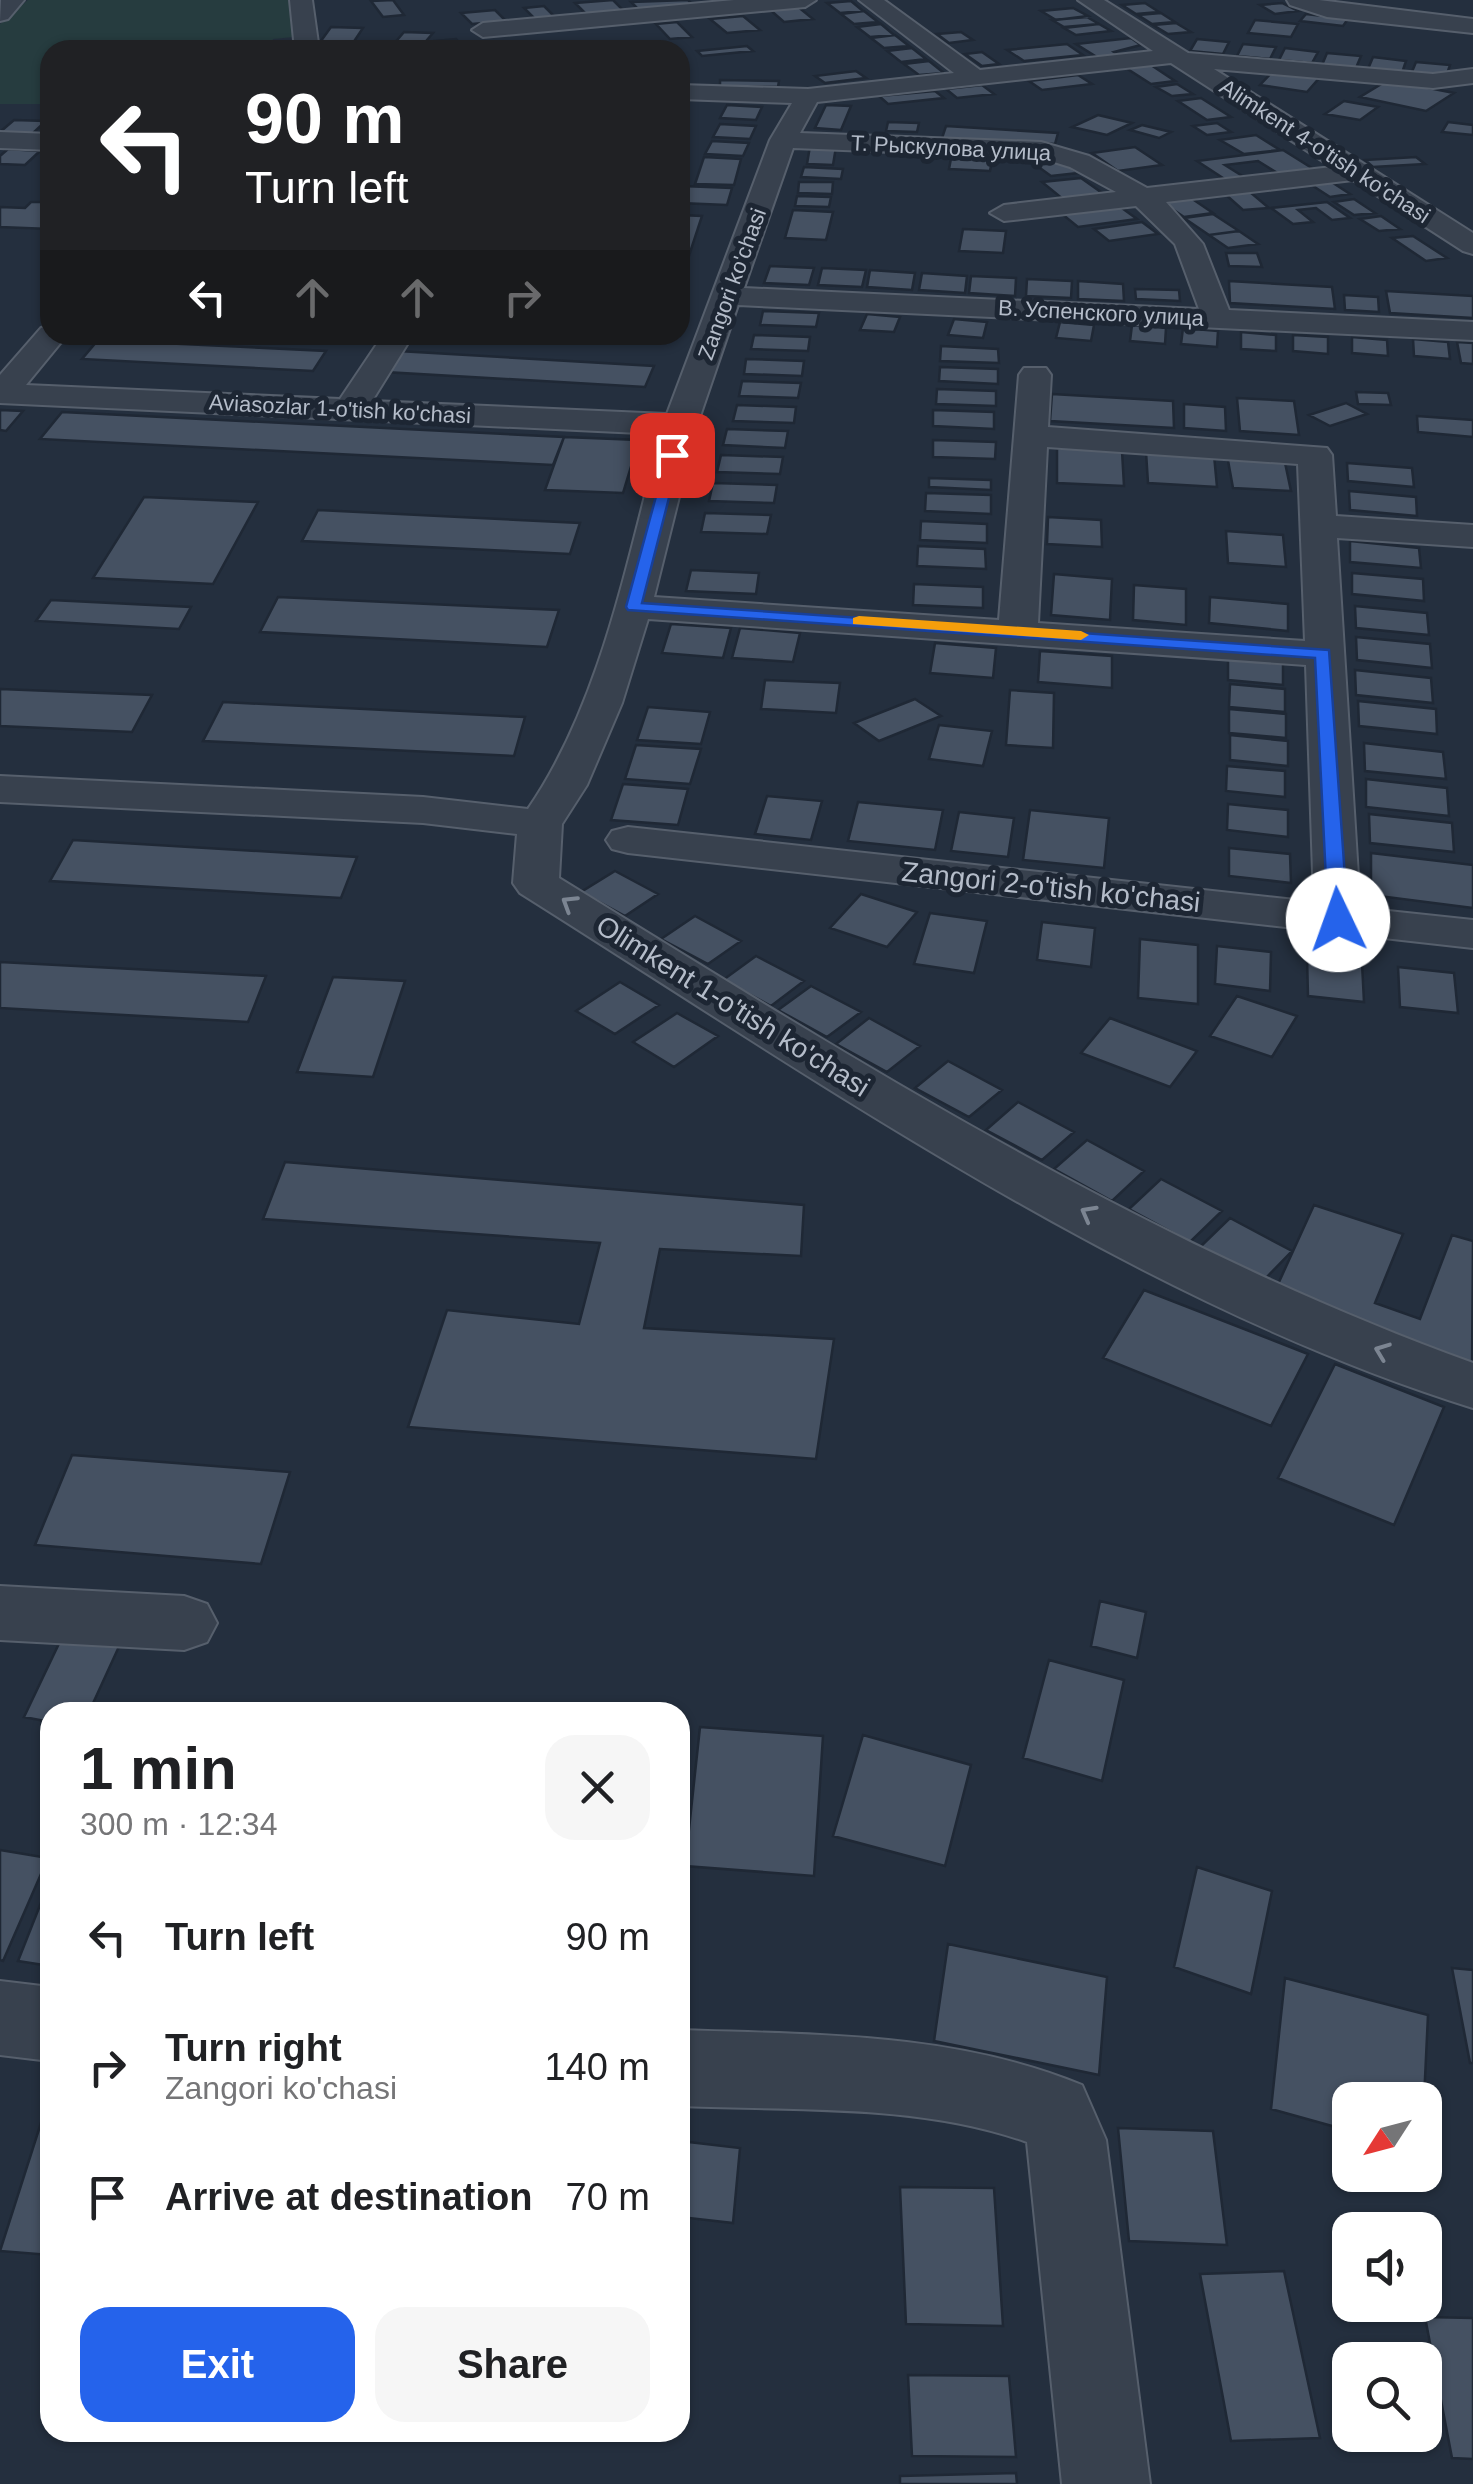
<!DOCTYPE html>
<html lang="en">
<head>
<meta charset="utf-8">
<style>
	:root { --surface:#fff; --page:#f6f6f6; --text:#202124; --muted:#757577; --accent:#2563eb }
	body { margin:0; font-family:Helvetica,sans-serif; background:var(--page); color:var(--text); height:100vh; display:flex; flex-direction:column; font-size:38px; white-space:nowrap }
	* { box-sizing:border-box; margin:0 }
	p { font-size:32px; color:var(--muted) }
	.icon { flex:none; width:55px; height:55px; fill:none; stroke:currentColor; stroke-width:2; stroke-linecap:round; stroke-linejoin:round }
	.map { position:relative; flex:1; overflow:hidden }
	.panel { position:absolute; left:40px; top:1702px; width:650px; height:740px; display:flex; flex-direction:column; background:var(--surface); border-radius:30px; box-shadow:0 2px 8px #0004 }
	.panel>* { flex:none }
	.guide { position:absolute; left:40px; top:40px; width:650px; height:305px; border-radius:30px; box-shadow:0 2px 8px #0004; background:#202124; color:#fff; overflow:hidden }
	.needle { width:65px; rotate:234deg }
	.fabs { position:absolute; left:1332px; top:2082px; display:grid; gap:20px }
	.fabs a { display:grid; place-items:center; width:110px; height:110px; border-radius:20px; background:var(--surface); box-shadow:0 2px 8px #0004; font-size:50px }
	.pin { position:absolute; display:grid; place-items:center; width:85px; height:85px; color:#fff; margin:-42px; border-radius:20px; box-shadow:0 5px 15px #0006 }
	.me { position:absolute; width:110px; margin:-55px; rotate:357deg; stroke-linejoin:round; filter:drop-shadow(0 0 8px #0008) }
	.turn { display:flex; align-items:center; gap:35px; height:210px; padding:0 40px; font-size:45px }
	.turn .icon { width:130px; height:130px; stroke-width:2.5 }
	.turn b { display:block; font-size:70px; line-height:85px }
	.lanes { display:flex; align-items:center; height:95px; padding:0 40px; background:#0003; justify-content:center; gap:50px; direction:ltr }
	.lanes .off { opacity:.35 }
	.round { display:grid; place-items:center; flex:none; width:105px; height:105px; border-radius:30px; background:var(--page) }
	.head { display:flex; align-items:center; justify-content:space-between; height:170px; padding:0 40px }
	h1 { font-size:60px; font-weight:600; line-height:75px }
	.cta { display:flex; gap:20px; margin-top:auto; padding:20px 40px }
	.cta a { flex:1; height:115px; border-radius:30px; background:var(--accent); color:#fff; font-size:40px; font-weight:600; line-height:115px; text-align:center }
	.cta a+a { background:var(--page); color:var(--text) }
	ul { padding:0; list-style:none }
	li { display:flex; align-items:center; gap:30px; height:130px; padding:0 40px }
	li div { flex:1 }
	li b { display:block; font-size:38px }
	li em { font-style:normal }
	.map>svg:first-child { display:block }
	.green { fill:#263c3f }
	.building { fill:#455162; stroke:#1f2835; stroke-width:2.5 }
	.lines { fill:none; stroke-linecap:round; stroke-linejoin:round }
	.minor-casing { stroke:#565f6c; stroke-width:4 }
	.minor { fill:#38414e; fill-rule:evenodd }
	.oneway { stroke:#7c8592 }
	.route { fill:#2563eb; stroke:#184099; stroke-width:2.5 }
	.slow { fill:#f59e0b }
	.labels { text-anchor:middle; dominant-baseline:central; stroke-width:10; stroke-linejoin:round; paint-order:stroke }
	.far-street-label { font-size:22px; fill:#b4bcc9; stroke:#1d2633 }
	.street-label { font-size:28px; fill:#b4bcc9; stroke:#1d2633 }
</style>
</head>
<body>
<div class="map">
<svg width="1473" height="2484" viewBox="0 0 1473 2484">
	<rect width="100%" height="100%" fill="#242f3e"/>
	<path class="green" d="M28,0H289L294,37L273,39L271,50H50V104H0V24Z"/>
	<path class="building" d="M393,0L404,15L383,17L371,1Z
		M613,0L624,11L586,14L575,3Z
		M688,0L692,4L638,9L631,2Z
		M851,1L863,11L840,13L827,3Z
		M1145,3L1159,12L1136,14L1122,5Z
		M1282,3L1298,11L1275,14L1260,5Z
		M544,6L555,17L535,19L524,8Z
		M797,6L813,19L784,22L768,8Z
		M1073,8L1088,16L1056,20L1041,11Z
		M495,10L506,21L472,24L461,13Z
		M864,11L878,22L854,24L841,14Z
		M1161,13L1175,22L1152,24L1138,15Z
		M1306,14L1348,19L1343,26L1300,21Z
		M743,16L760,30L727,33L710,19Z
		M1087,17L1099,24L1064,27L1052,20Z
		M1255,20L1298,24L1291,37L1248,33Z
		M677,22L692,37L670,39L656,24Z
		M1176,23L1191,32L1168,34L1153,25Z
		M881,24L894,35L870,37L857,27Z
		M1099,24L1111,31L1076,35L1064,28Z
		M331,27L363,28L351,46L318,45Z
		M404,32L433,33L421,47L392,46Z
		M961,32L973,40L949,43L937,34Z
		M895,35L909,46L884,48L871,38Z
		M1131,38L1141,45L1114,52L1122,57L1100,59L1076,44Z
		M456,39L466,50H442L435,41Z
		M1197,39L1229,42L1223,54L1190,51Z
		M1067,44L1083,55L1024,61L1007,50Z
		M1243,44L1276,47L1270,59L1237,56Z
		M747,46L753,51L702,56L697,51Z
		M912,48L926,59L901,62L887,51Z
		M1285,48L1318,52L1312,63L1279,60Z
		M982,52L999,64L982,66L965,54Z
		M1327,53L1361,56L1356,68L1322,65Z
		M1373,57L1406,61L1402,73L1368,69Z
		M929,61L944,73L919,75L904,64Z
		M1416,62L1450,65L1446,77L1411,74Z
		M1151,65L1175,81L1151,84L1126,68Z
		M1274,70L1321,76L1307,92L1260,85Z
		M856,71L866,78L825,83L815,76Z
		M1078,75L1092,84L1042,90L1029,81Z
		M720,80L779,81L778,87L720,86Z
		M1388,80L1454,93L1426,111L1360,97Z
		M1177,84L1193,94L1172,96L1156,87Z
		M982,85L994,94L957,98L946,89Z
		M935,91L944,98L888,104L879,96Z
		M1201,98L1231,117L1207,120L1178,101Z
		M1344,101L1378,107L1360,120L1325,114Z
		M727,105L762,107L756,120L720,118Z
		M826,105L851,106L841,130L815,128Z
		M1098,115L1132,123L1107,135L1072,127Z
		M14,120L46,121L32,134L0,132Z
		M888,122L919,123L917,132L886,131Z
		M1448,122L1473,125V135L1442,132Z
		M1217,123L1231,132L1207,135L1193,126Z
		M720,124L756,126L750,139L713,137Z
		M1142,125L1171,132L1159,138L1130,130Z
		M946,126L1058,133L1055,144L942,138Z
		M1256,135L1280,150L1244,154L1220,140Z
		M712,141L749,143L743,156L705,154Z
		M810,146L836,147L833,165L807,164Z
		M1135,147L1162,165L1118,171L1092,153Z
		M8,149L40,151L25,165L0,164V156Z
		M1283,150L1315,170L1279,174L1258,161L1225,165L1244,177L1226,180L1197,161Z
		M952,153L993,155L990,171L949,169Z
		M704,157L741,159L734,185L695,184Z
		M1416,157L1425,164L1373,167L1365,160Z
		M1060,159L1078,173L1051,176L1033,163Z
		M804,167L843,169L841,179L801,177Z
		M1081,178L1105,195L1064,200L1042,182Z
		M1330,181L1350,194L1330,197L1310,184Z
		M799,182H833L832,194L798,193Z
		M682,186L732,188L727,205L680,203Z
		M1250,192L1269,208L1243,210L1225,194Z
		M797,196L831,197L829,207L795,206Z
		M1188,196L1213,213L1184,217L1159,200Z
		M1354,199L1375,213L1354,215L1334,202Z
		M31,202H50V229L0,227V207L25,208Z
		M1327,202L1350,218L1332,220L1316,208L1298,210L1313,222L1293,224L1271,208Z
		M1115,203L1137,219L1078,227L1057,210Z
		M793,210L833,212L826,240L785,238Z
		M1213,214L1239,231L1209,235L1184,218Z
		M680,215L702,216L680,283Z
		M1381,216L1400,229L1379,231L1360,219Z
		M1142,222L1158,234L1109,241L1094,229Z
		M963,229L1006,231L1003,253L959,251Z
		M1239,231L1258,244L1228,248L1209,235Z
		M1413,236L1447,258L1426,261L1392,238Z
		M1226,253H1257L1262,267L1229,266Z
		M770,266L814,268L809,285L764,283Z
		M822,268L866,270L862,287L818,285Z
		M870,270L915,273L912,290L867,287Z
		M922,273L967,276L965,293L919,290Z
		M971,276L1016,278L1015,296L969,293Z
		M1027,279L1072,281L1071,298L1026,296Z
		M1078,281L1123,284L1124,301L1078,299Z
		M1229,281L1332,287L1335,309L1230,303Z
		M1135,289L1179,290L1180,301L1136,299Z
		M1386,291L1473,296V318L1390,313Z
		M1344,295L1378,297L1379,312L1345,310Z
		M763,311L819,313L816,327L760,325Z
		M867,314L900,317L894,332L860,330Z
		M954,319L987,322L983,338L948,335Z
		M1060,322L1094,325L1091,341L1056,338Z
		M1132,325L1166,328L1165,344L1130,341Z
		M1183,328L1218,331L1217,347L1181,344Z
		M1241,332L1276,335V351L1241,349Z
		M754,335L810,337L808,351L751,349Z
		M1293,335L1328,337V354L1293,351Z
		M1352,337L1387,340L1388,356L1352,353Z
		M1413,339L1448,342L1450,359L1414,356Z
		M98,340L326,351L313,371L82,359Z
		M1457,342L1473,343V364L1461,363Z
		M941,346L998,349L999,363L940,361Z
		M398,351L654,366L645,387L385,372Z
		M746,359L804,361L802,376L744,374Z
		M940,367L998,369V384L939,381Z
		M742,381L801,383L798,398L739,396Z
		M937,389L996,391V406L936,404Z
		M1356,392L1388,393L1391,405L1358,404Z
		M1052,394L1173,401L1174,428L1050,421Z
		M1237,398L1294,401L1299,435L1240,431Z
		M1346,403L1367,414L1330,426L1309,415Z
		M1184,404L1225,407L1226,431L1184,428Z
		M737,405L796,407L794,423L733,421Z
		M0,410L23,411L6,431L0,430Z
		M933,410L994,412V429L933,426Z
		M62,412L564,437L553,465L40,439Z
		M1417,416L1473,420V437L1418,432Z
		M727,429L788,431L785,448L723,445Z
		M564,437L639,440L623,493L545,490Z
		M933,440L996,442L995,459L933,457Z
		M1057,448L1122,451L1124,486L1057,483Z
		M1146,452L1214,455L1217,487L1148,483Z
		M721,455L783,457L780,474L717,472Z
		M1227,455L1284,458L1291,491L1233,488Z
		M1347,463L1412,468L1414,487L1348,481Z
		M929,478L991,480V490L929,487Z
		M713,483L777,485L774,503L709,501Z
		M1349,491L1416,497L1417,516L1350,510Z
		M926,493L991,495V514L925,511Z
		M144,497L258,502L213,584L93,578Z
		M318,510L580,523L570,554L302,541Z
		M705,513L771,515L767,534L701,532Z
		M1048,517L1101,520L1102,547L1047,544Z
		M921,521L987,524V543L920,540Z
		M1226,531L1283,535L1286,567L1228,563Z
		M1350,541L1419,548L1421,568L1350,562Z
		M918,546L985,549L986,569L917,566Z
		M691,570L759,573L756,594L686,591Z
		M1352,573L1423,579L1424,601L1352,594Z
		M1054,574L1112,579L1110,620L1051,615Z
		M914,584L983,587V608L913,605Z
		M1134,585L1186,589V625L1133,620Z
		M278,597L559,610L547,647L260,632Z
		M1210,597L1288,604V631L1209,623Z
		M51,600L191,607L179,629L36,621Z
		M1355,606L1427,613L1429,635L1356,628Z
		M671,624L731,628L723,658L662,653Z
		M740,628L800,633L793,662L732,658Z
		M1356,637L1430,644L1432,668L1357,660Z
		M935,643L996,648L993,678L930,673Z
		M1040,651L1112,656V688L1038,682Z
		M1228,658L1283,663V685L1228,680Z
		M1355,670L1431,678L1433,703L1356,695Z
		M765,680L840,683L836,713L761,709Z
		M1230,684L1285,689V712L1229,707Z
		M0,689L152,695L132,732L0,726Z
		M1010,690L1054,693L1053,748L1006,745Z
		M915,699L941,716L879,741L854,723Z
		M1358,701L1436,709L1437,734L1359,726Z
		M223,702L525,717L514,756L203,741Z
		M648,707L710,712L701,744L637,740Z
		M1229,709L1286,714V738L1229,733Z
		M939,725L992,731L983,766L929,759Z
		M1230,735L1288,741V766L1230,760Z
		M1364,743L1443,752L1446,779L1365,771Z
		M636,745L701,749L690,784L625,779Z
		M1227,766L1285,771V797L1226,791Z
		M1366,779L1447,788L1449,816L1366,807Z
		M623,784L688,789L678,825L611,820Z
		M767,796L822,801L811,840L755,834Z
		M858,802L943,810L935,850L848,841Z
		M1228,804L1288,810V837L1227,830Z
		M1030,810L1109,818L1104,868L1023,860Z
		M959,812L1014,818L1008,857L951,851Z
		M1369,814L1452,823L1454,852L1370,843Z
		M73,840L357,857L341,898L50,881Z
		M1229,848L1290,854L1291,883L1229,876Z
		M1371,853L1473,865V908L1371,895Z
		M615,871L658,894L625,916L581,892Z
		M861,894L917,912L887,947L830,928Z
		M930,913L987,921L974,973L914,964Z
		M695,916L741,941L708,964L661,939Z
		M1042,922L1095,928L1091,967L1037,960Z
		M1140,939L1198,945V1004L1138,998Z
		M1217,946L1271,952L1270,991L1215,984Z
		M756,956L804,981L771,1006L723,980Z
		M1307,957L1362,963L1364,1002L1308,996Z
		M0,962L266,976L248,1022L0,1008Z
		M1398,967L1454,973L1458,1013L1400,1007Z
		M333,977L405,981L373,1077L297,1072Z
		M620,982L659,1005L615,1034L576,1011Z
		M811,986L861,1012L827,1037L778,1010Z
		M1237,996L1297,1016L1272,1057L1210,1036Z
		M677,1013L718,1036L674,1067L633,1042Z
		M869,1018L920,1046L887,1072L836,1044Z
		M1110,1018L1197,1051L1170,1087L1081,1053Z
		M948,1061L1002,1090L969,1117L915,1088Z
		M1018,1102L1074,1132L1042,1160L986,1130Z
		M1087,1140L1144,1171L1112,1201L1054,1169Z
		M285,1162L804,1205L801,1256L660,1249L644,1328L834,1339L816,1459L408,1427L447,1310L579,1324L600,1243L263,1219Z
		M1161,1179L1222,1211L1190,1242L1129,1209Z
		M1314,1205L1403,1234L1375,1303L1420,1319L1452,1235L1473,1241L1472,1365L1274,1293Z
		M1230,1218L1292,1251L1261,1283L1198,1249Z
		M1144,1290L1308,1354L1271,1426L1103,1358Z
		M1335,1364L1444,1407L1394,1525L1278,1478Z
		M72,1455L290,1472L261,1564L35,1545Z
		M1100,1601L1146,1612L1137,1658L1091,1646Z
		M65,1631L122,1640L89,1712H50V1722L24,1717Z
		M1049,1660L1124,1680L1102,1781L1023,1758Z
		M700,1727L823,1736L814,1876L685,1866Z
		M863,1735L971,1765L945,1866L833,1836Z
		M0,1850L48,1858L3,1961L0,1960Z
		M1197,1867L1272,1891L1251,1994L1174,1967Z
		M50,1880V1966L18,1961Z
		M948,1944L1107,1977L1099,2075L934,2041Z
		M1452,1968L1473,1970V2063H1470Z
		M1285,1978L1428,2015L1424,2100H1350V2131L1271,2109Z
		M48,2101L50,2255L0,2251Z
		M1118,2128L1213,2131L1227,2245L1129,2241Z
		M680,2141L740,2148L733,2223L680,2217Z
		M900,2187L994,2188L1003,2326L906,2324Z
		M1284,2271L1320,2438L1231,2441L1200,2274Z
		M1425,2317L1473,2318V2459L1452,2458Z
		M908,2375L1009,2376L1016,2457L912,2456Z
		M1016,2473L1017,2484H900V2476Z"/>
	<g class="lines">
		<defs>
			<path id="minor" d="M24,0L8,19L0,21L1,0Z
				M290,0H312L319,50H295Z
				M734,0H816L805,7L483,37L472,30L483,23Z
				M859,0H884L980,70L1153,51L1078,0H1104L1188,53L1433,74L1473,69V83L1433,88L1214,69L1473,233V254L1463,251L1353,180L1166,202L1203,244L1229,310L1473,322V340L738,305L697,425L654,597L999,620L1019,375L1024,368H1046L1051,375L1048,427L1327,448L1332,455L1336,516L1473,525V547L1337,538L1360,908L1473,920V948L628,853L612,849L606,840L612,831L628,827L1314,902L1306,665L648,619L622,703L587,785L562,824L559,878C853,1059 1146,1245 1473,1363V1408C1134,1302 819,1081 520,893L513,883L517,834L423,823L0,802V776L423,797L528,809C602,701 627,559 661,434L0,403V375L41,328L50,326V335H67L26,385L340,399L383,335H413L372,401L667,414L770,140L792,103L680,99V85L808,89L954,73ZM1171,63L1332,167L1147,188L1089,156L1041,142L800,133L817,102ZM793,148L1041,158L1070,167L1116,192L1004,205L990,213L1004,221L1136,206L1175,244L1199,309L744,288ZM1047,447L1298,464L1305,641L1038,623Z
				M1287,0H1319L1473,19V33L1327,17L1290,5Z
				M0,132L50,134V150L0,148Z
				M0,1586L184,1596L207,1604L217,1623L207,1642L184,1650L0,1640Z
				M0,1981L50,1987V2061L0,2055Z
				M680,2030C817,2035 952,2032 1082,2085L1106,2140L1150,2484H1062L1027,2142C918,2103 794,2111 680,2106Z"/>
		</defs>
		<use href="#minor" class="minor-casing"/>
		<use href="#minor" class="minor"/>
	</g>
	<defs><path id="oneway-chevron" d="M-2-3.5L2.5 0L-2 3.5" fill="none" stroke-width="1.6" stroke-linecap="round" stroke-linejoin="round" transform="scale(2.5)"/></defs>
	<g class="oneway">
		<use href="#oneway-chevron" transform="translate(569 903) rotate(-148)"/>
		<use href="#oneway-chevron" transform="translate(1088 1213) rotate(-151)"/>
		<use href="#oneway-chevron" transform="translate(1382 1351) rotate(-159)"/>
	</g>
	<path class="route" d="M668,452L680,455L642,603L1329,650L1348,920L1345,924H1331L1328,920L1315,658L628,610L626,607Z"/>
	<path class="slow" d="M859,616L1081,631L1089,635L1081,640L853,624V618Z"/>
	<g class="labels">
		<g class="far-street-label">
			<text transform="translate(951 148) rotate(3)">Т. Рыскулова улица</text>
			<text transform="translate(1325 151) rotate(33)">Alimkent 4-o'tish ko'chasi</text>
			<text transform="translate(732 284) rotate(-70)">Zangori ko'chasi</text>
			<text transform="translate(1101 313) rotate(3)">В. Успенского улица</text>
			<text transform="translate(340 409) rotate(3)">Aviasozlar 1-o'tish ko'chasi</text>
		</g>
		<g class="street-label">
			<text transform="translate(1051 887) rotate(6)">Zangori 2-o'tish ko'chasi</text>
			<text transform="translate(733 1006) rotate(32)">Olimkent 1-o'tish ko'chasi</text>
		</g>
	</g>
</svg>
<div class="fabs">
<a><svg class="needle" viewBox="-14 -14 28 28"><path d="M0-13l5 13h-10z" fill="#e53935"/><path d="M0 13l5-13h-10z" fill="#757577"/></svg></a>
<a><svg class="icon" aria-label="sound" viewBox="0 0 24 24"><path d="M4 9h4l5-4v14l-5-4H4zM17 9q2 3 0 6"/></svg></a>
<a><svg class="icon" aria-label="search" viewBox="0 0 24 24"><circle cx="10" cy="10" r="6"/><path d="M15 15l6 6"/></svg></a>
</div>
<div class="pin" style="left:672px;top:455px;background:#d93025"><svg class="icon" aria-label="arrive" viewBox="0 0 24 24"><path d="M6 21V4h12l-3 4 3 4H6"/></svg></div>
<svg class="me" style="left:1338px;top:920px" viewBox="-20 -20 40 40"><circle r="19" fill="#fff"/><path d="M0-13L10 11 0 6-10 11z" fill="#2563eb"/></svg>
<div class="guide">
<div class="turn"><svg class="icon" aria-label="left" viewBox="0 0 24 24"><path d="M17 20v-9H6M10 6l-5 5 5 5"/></svg><div><b>90 m</b>Turn left</div></div>
<div class="lanes"><svg class="icon" aria-label="left" viewBox="0 0 24 24"><path d="M17 20v-9H6M10 6l-5 5 5 5"/></svg><svg class="icon off" aria-label="ahead" viewBox="0 0 24 24"><path d="M12 20V5M6 11l6-6 6 6"/></svg><svg class="icon off" aria-label="ahead" viewBox="0 0 24 24"><path d="M12 20V5M6 11l6-6 6 6"/></svg><svg class="icon off" aria-label="right" viewBox="0 0 24 24"><path d="M7 20v-9h11M14 6l5 5-5 5"/></svg></div>
</div>
<section class="panel">
<div class="head"><div><h1>1 min</h1><p>300 m · 12:34</p></div><a class="round"><svg class="icon" aria-label="close" viewBox="0 0 24 24"><path d="M6 6l12 12M18 6L6 18"/></svg></a></div>
<ul>
<li><svg class="icon" aria-label="left" viewBox="0 0 24 24"><path d="M17 20v-9H6M10 6l-5 5 5 5"/></svg><div><b>Turn left</b></div><em>90 m</em></li>
<li><svg class="icon" aria-label="right" viewBox="0 0 24 24"><path d="M7 20v-9h11M14 6l5 5-5 5"/></svg><div><b>Turn right</b><p>Zangori ko'chasi</p></div><em>140 m</em></li>
<li><svg class="icon" aria-label="arrive" viewBox="0 0 24 24"><path d="M6 21V4h12l-3 4 3 4H6"/></svg><div><b>Arrive at destination</b></div><em>70 m</em></li>
</ul>
<div class="cta"><a>Exit</a><a>Share</a></div>
</section>
</div>
</body>
</html>
